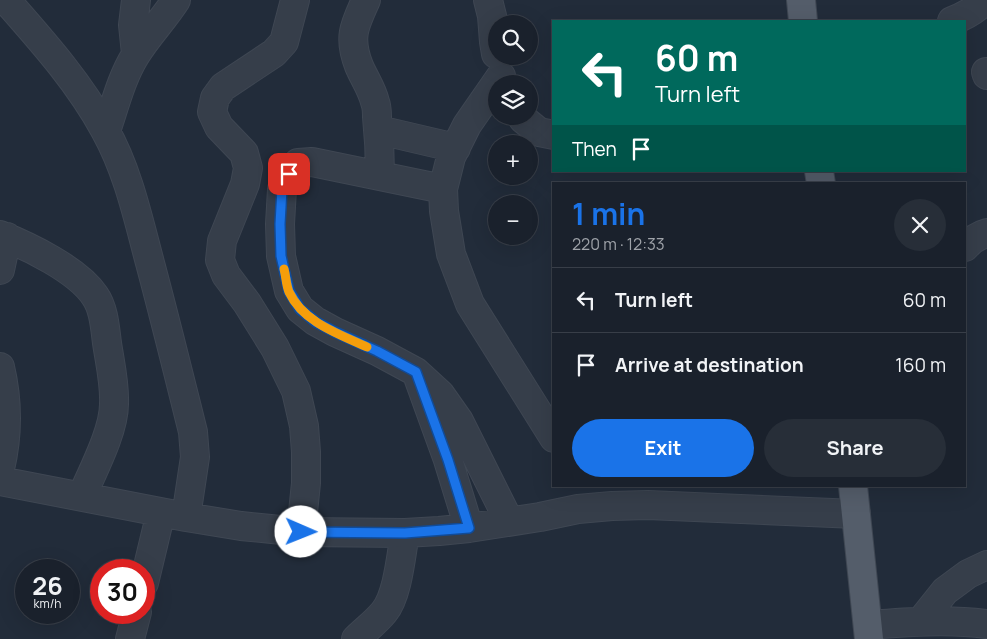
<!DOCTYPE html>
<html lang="en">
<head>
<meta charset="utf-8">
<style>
	:root { --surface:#1a212c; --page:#272e38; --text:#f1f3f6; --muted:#9fa3a9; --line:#383e48; --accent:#1a73e8 }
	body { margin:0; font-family:Manrope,sans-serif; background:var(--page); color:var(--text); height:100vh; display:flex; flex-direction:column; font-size:19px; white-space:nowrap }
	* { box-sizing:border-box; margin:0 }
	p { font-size:16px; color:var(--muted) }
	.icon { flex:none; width:28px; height:28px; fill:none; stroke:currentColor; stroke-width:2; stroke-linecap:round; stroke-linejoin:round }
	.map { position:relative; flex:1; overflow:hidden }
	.sheet { position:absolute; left:552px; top:182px; width:414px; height:305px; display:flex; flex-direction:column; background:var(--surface); border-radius:0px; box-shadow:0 5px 20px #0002,0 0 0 1px var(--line) }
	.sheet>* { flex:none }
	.guide { position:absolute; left:552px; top:20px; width:414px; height:152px; border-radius:0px; box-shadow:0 5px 20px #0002,0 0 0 1px var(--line); background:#00695c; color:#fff; overflow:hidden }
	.tools { position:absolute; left:488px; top:15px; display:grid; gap:10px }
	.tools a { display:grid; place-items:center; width:50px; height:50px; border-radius:50%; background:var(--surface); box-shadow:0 5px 20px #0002,0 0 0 1px var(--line); font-size:25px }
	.speed { position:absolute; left:15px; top:559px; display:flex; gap:10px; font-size:25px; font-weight:700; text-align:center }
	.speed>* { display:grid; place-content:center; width:65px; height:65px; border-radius:50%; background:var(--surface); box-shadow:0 5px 20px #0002,0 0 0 1px var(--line); line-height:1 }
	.speed small { font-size:12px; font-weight:400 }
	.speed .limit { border:8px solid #d22; background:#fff; color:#111 }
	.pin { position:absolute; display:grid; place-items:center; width:42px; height:42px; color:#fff; margin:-21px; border-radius:10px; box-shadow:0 2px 8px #0006 }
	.me { position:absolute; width:55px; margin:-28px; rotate:91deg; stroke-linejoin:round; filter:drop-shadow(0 0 4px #0008) }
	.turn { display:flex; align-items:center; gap:18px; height:105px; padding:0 20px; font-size:22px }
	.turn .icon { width:65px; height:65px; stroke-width:2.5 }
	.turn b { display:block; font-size:35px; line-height:42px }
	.then { display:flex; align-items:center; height:48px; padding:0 20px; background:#0003; gap:10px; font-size:19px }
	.round { display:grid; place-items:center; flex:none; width:52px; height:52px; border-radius:26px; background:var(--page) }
	.head { display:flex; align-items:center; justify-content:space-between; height:85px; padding:0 20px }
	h1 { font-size:30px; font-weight:700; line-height:38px; color:var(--accent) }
	.cta { display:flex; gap:10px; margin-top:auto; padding:10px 20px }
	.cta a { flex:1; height:58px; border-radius:30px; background:var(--accent); color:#fff; font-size:20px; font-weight:700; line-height:58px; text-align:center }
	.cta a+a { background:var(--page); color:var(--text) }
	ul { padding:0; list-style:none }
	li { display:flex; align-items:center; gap:15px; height:65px; padding:0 20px; border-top:1px solid var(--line) }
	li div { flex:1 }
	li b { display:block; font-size:19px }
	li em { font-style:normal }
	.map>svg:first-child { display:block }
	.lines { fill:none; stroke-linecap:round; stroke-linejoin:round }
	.minor-casing { stroke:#3f4753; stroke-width:30 }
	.major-casing { stroke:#3f4753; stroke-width:30 }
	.minor { stroke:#363e4a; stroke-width:28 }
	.major { stroke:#545d6a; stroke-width:28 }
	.route-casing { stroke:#114b97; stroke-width:12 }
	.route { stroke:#1a73e8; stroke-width:9 }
	.slow { stroke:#f59e0b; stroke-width:9 }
</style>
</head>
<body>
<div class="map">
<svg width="987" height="639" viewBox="0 0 987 639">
	<rect width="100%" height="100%" fill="#222c3a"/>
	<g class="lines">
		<defs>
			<path id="minor" d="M6,0C42,41 79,82 105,130C128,171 138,218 150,263C165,319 179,376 193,432L195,457L186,517
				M136,0L133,25L136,54
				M295,0L284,42L274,53L223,87L215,98L212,112L219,127L244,153L248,168L245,184L222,241L220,260L226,275L247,303L275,348L296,391L304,426L306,452V483L301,532
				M366,0C354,26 348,38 359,66C364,78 372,89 375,102C377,107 377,112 377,117C379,136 380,156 380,175
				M488,0L492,16L494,42L496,54
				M952,21C965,16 976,10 985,0
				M986,72L987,75
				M501,76L467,125L451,157L443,189L444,211L451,254L470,304L554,438
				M521,116L523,119L539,132L554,135
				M379,130L456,148
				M106,131C115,105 121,79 135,56C147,36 164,19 176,0
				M443,189L312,162L298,163L289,174L282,189L280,224L281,256L289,291L300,309L315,321L335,332L377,351L416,372L440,394L459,421L509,521
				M0,235C28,246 78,270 95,296C104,309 105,328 107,343C110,363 115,384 114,404C114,431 93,470 82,496
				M965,247C970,241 979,235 987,233
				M0,270L7,237
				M0,367C8,401 8,435 0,469
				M419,380L448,460L469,528
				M0,481L186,517L241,526L301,532L405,533L439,531L469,528L540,517L578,509L612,506L648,505L856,514
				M144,583L161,512
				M921,621L945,591L968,574L987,565
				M868,625C908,622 947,619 987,624
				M130,639L137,612
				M356,639C365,630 376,622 384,612C398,595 401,555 405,533"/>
			<path id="major" d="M801,0L803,21
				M819,171L821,184
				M853,486L869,639"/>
		</defs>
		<use href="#minor" class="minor-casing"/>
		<use href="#major" class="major-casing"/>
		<use href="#minor" class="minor"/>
		<use href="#major" class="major"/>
	</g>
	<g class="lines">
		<defs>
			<path id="route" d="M289,174L282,189L280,224L281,256L289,291L300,309L316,322L335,332L377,351L416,372L448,460L469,528L405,533L301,532"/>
		</defs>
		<use href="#route" class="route-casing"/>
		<use href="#route" class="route"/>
		<path class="slow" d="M284,269C286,276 286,285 289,292C303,322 338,334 367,347"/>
	</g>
</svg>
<div class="tools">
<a><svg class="icon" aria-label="search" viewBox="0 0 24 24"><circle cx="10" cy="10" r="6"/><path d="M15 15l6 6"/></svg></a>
<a><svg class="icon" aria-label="layers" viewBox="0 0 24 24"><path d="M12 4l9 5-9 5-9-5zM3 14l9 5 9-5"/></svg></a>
<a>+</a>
<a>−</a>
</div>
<div class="speed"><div>26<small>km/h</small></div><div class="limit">30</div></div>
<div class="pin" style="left:289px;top:174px;background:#d93025"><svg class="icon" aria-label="arrive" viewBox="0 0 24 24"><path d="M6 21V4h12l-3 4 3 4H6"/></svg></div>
<svg class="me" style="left:301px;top:532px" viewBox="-20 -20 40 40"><circle r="19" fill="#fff"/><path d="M0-13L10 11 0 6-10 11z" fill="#1a73e8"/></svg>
<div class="guide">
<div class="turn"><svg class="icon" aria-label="left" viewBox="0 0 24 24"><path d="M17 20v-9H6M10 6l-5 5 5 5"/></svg><div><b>60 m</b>Turn left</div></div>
<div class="then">Then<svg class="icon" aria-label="arrive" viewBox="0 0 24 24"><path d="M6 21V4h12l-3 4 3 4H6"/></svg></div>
</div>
<section class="sheet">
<div class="head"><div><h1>1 min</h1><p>220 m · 12:33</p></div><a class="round"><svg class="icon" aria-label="close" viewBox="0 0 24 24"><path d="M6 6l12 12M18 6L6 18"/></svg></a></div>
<ul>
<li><svg class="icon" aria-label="left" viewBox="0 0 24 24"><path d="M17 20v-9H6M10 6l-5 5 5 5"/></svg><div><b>Turn left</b></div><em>60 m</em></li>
<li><svg class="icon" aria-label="arrive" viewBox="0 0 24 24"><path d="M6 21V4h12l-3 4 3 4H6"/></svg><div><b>Arrive at destination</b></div><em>160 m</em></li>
</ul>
<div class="cta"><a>Exit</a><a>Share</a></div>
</section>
</div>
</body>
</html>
